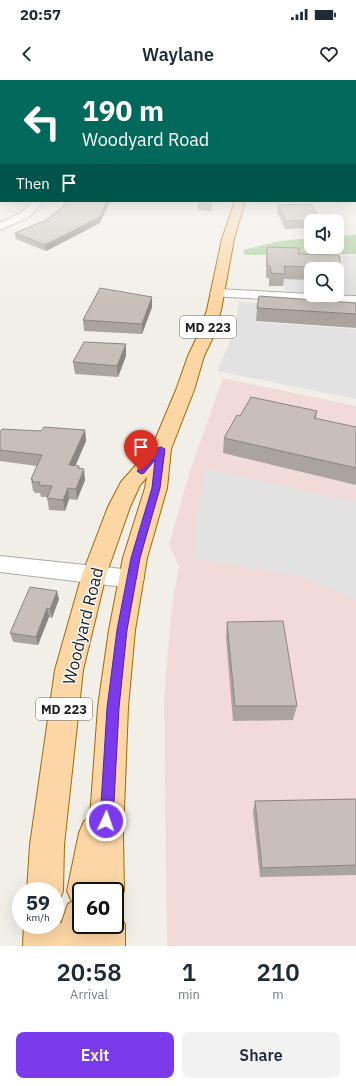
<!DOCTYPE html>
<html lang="en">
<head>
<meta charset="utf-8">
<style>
	:root { --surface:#fff; --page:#f2f2f3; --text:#1f2937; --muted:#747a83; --accent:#7c3aed }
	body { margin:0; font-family:"IBM Plex Sans",sans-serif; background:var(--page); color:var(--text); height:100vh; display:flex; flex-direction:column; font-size:15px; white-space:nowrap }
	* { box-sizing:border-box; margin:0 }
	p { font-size:13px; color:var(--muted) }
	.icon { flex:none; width:22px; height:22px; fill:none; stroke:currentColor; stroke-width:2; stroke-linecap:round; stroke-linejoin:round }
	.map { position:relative; height:866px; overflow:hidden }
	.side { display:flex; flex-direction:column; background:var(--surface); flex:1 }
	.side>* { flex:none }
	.banner { position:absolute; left:0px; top:0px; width:356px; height:122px; box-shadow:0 4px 16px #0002; background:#00695c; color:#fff; overflow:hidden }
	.tools { position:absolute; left:304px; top:134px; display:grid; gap:8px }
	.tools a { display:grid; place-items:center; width:40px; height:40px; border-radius:8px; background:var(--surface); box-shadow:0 4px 16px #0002; font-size:20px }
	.speed { position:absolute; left:12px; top:802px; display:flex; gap:8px; font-size:20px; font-weight:700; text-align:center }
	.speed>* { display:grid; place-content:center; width:52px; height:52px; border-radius:50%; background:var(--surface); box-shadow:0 4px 16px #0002; line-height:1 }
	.speed small { font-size:10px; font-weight:400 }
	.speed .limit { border:2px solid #111; border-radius:6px; background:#fff; color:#111 }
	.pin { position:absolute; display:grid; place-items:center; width:34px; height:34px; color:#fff; margin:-41px -17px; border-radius:50% 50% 50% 0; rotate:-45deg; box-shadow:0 0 4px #0007 }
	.pin .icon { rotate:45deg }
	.me { position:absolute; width:44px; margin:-22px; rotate:3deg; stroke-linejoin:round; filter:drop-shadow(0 0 3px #0008) }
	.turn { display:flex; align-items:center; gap:14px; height:84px; padding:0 16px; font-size:18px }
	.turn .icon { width:52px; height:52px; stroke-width:2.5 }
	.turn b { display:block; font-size:28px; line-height:34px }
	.then { display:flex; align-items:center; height:38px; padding:0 16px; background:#0003; gap:8px; font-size:15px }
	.eta { display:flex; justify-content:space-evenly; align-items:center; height:68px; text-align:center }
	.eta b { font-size:24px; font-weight:600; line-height:28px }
	.button { display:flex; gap:8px; margin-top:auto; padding:8px 16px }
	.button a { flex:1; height:46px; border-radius:8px; background:var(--accent); color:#fff; font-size:16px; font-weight:600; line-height:46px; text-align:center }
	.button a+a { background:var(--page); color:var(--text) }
	.status { display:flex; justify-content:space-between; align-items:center; height:28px; padding:0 20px; background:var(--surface); direction:ltr }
	.status svg { height:11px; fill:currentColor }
	header { display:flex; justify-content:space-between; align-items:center; height:52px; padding:0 16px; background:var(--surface); font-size:18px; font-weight:600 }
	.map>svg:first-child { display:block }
	.commercial { fill:#f2dad9 }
	.forest { fill:#add19e }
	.parking { fill:#e2e2e2 }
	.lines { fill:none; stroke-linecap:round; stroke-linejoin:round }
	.minor-casing { stroke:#a9a9a9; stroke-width:2 }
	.major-casing { stroke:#a06b00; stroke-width:2 }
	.minor { fill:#fff; fill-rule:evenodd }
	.major { fill:#fcd6a4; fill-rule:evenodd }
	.wall { fill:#aba49e }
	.shaded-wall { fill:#8b8681 }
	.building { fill:#c7bfb8; stroke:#8b8681 }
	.route { fill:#7c3aed; stroke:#51269a }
	.labels { text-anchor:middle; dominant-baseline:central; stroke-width:3; stroke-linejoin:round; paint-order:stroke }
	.shield { fill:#fff; stroke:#646464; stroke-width:1 }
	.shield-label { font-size:13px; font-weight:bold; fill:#222 }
	.near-street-label { font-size:17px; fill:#222; stroke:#fff }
</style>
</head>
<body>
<div class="status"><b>20:57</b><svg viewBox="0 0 49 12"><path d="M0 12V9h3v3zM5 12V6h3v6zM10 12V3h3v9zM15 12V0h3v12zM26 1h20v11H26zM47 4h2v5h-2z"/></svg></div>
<header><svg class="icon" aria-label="back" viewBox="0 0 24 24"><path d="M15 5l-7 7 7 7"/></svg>Waylane<svg class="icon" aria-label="heart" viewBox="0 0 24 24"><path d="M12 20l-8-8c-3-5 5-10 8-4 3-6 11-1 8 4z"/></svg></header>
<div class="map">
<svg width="356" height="866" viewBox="0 0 356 866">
	<rect width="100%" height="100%" fill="#f2efe9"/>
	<path class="commercial" d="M223,298L356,326V866H167L164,616L172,526L179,487L169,464L189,394Z"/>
	<path class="forest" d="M356,155V174L245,175L243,170L280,161L311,158V167H337V156Z"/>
	<path class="parking" d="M296,176H356V216L337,215V189Z
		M282,198L311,200V213L285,211Z
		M239,222L258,223L256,242L356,249V319L217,291L235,251Z
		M204,388L356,422V519L300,496L193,478Z"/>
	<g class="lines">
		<defs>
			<path id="minor" d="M33,121H44L29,137L0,150V143L21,133Z
				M217,209L311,214V215L356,216V224L212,216L210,213L212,210Z
				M0,476L132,490L140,493L144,499L140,505L132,508L0,492Z"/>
			<path id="major" d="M235,121H245L234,159L221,230L214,255L204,276L194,310L171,369L167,408L147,478L135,550L128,627L123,755L124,811L119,824L115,825V811H81V845H115V830L119,832L125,845V866H23L24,845H55V831L61,844L68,824L72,822L67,811L79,753L84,741L90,738L98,627L109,550L123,478L145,408L147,397L140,405L130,427L106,495L83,590L64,765L63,811L58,824L55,825V811H27L30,765L55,590L82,495L108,427L121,402L152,367L176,310L188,276L198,255L207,230L222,159Z"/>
		</defs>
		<use href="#minor" class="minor-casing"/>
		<use href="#major" class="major-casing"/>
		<use href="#minor" class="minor"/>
		<use href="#major" class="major"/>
	</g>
	<path class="wall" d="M67,121H110L100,143L46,171L16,159L15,153L46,140L62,128Z
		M213,121L211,131L198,130V124Z
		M278,125L321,140V141H311V148L285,149L277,132Z
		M267,167L299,174L341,188L338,200H337V189H311V200L284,199L283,206H269V198H266V179Z
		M152,217V227L142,254L84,251L83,240Z
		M356,223V248L256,241L257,228Z
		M126,276L118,297L75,294L73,282Z
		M317,331L316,339L356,347V405L223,373L224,358L240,336Z
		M85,350L86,361L75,386L79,388L85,400L77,420L69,419L65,431L49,430L47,417H41L40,413H35L34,411H33L31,399L37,386L0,381V352Z
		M59,519L52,538L49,537L38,565L13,562L10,553Z
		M227,542L297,626L293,640L233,641L226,557Z
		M356,719V795L260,797L253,732L255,721Z"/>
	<path class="shaded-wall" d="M1,112V118L0,120V113Z
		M107,121H110L100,143L46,171L45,165Z
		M152,217V227L142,254V244Z
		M126,264V276L118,297L117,286Z
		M85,350L86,361L71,396L69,385Z
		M79,386L81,396L84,389L85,400L77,420L76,409L78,388Z
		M68,408L69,419L65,431L63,420Z
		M57,511L59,519L52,538L50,529Z
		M47,528L49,537L38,565L36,557Z"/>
	<path class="building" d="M0,100H1V112L0,113Z
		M67,121H107L100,137L45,165L15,153L46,140L62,128Z
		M199,121H212L211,125L198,124Z
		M311,124L321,140L286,141L278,125Z
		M267,167L299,168V174L339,175L341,188L284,186L285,194L271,193L270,186H267Z
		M100,208L152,217L142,244L83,240Z
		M259,216L356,223V234L257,228Z
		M84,262L126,264L117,286L73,282Z
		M251,317L317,331L314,338L356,347V388L224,358L237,335L240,336Z
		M44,347L85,350L69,385L79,386L78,388L84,389L76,409L68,408L63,420L47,418L52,406L39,405L40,402H32L33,400L31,399L42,375L0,370V352L2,349L41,351Z
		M30,507L57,511L50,529L47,528L36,557L10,553Z
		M283,541L297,626H235L227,542Z
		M356,719V785L262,788L255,721Z"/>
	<linearGradient id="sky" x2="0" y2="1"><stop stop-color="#8fc0e4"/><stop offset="0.45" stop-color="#f9f8f5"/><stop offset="1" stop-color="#f9f8f5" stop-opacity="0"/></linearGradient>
	<rect width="356" height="222" fill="url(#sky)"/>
	<path class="route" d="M161,367L165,369L160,408L140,478L127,550L119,628L113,741L111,746L106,748L102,746L100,741L107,628L117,550L131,478L152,408L155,380L144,393L141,394L137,391L158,368Z"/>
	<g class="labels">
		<g class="shield">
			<rect x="180" y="236" width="56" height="22" rx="3"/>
			<rect x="36" y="618" width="56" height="22" rx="3"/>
		</g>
		<g class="shield-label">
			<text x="208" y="247">MD 223</text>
			<text x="64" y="629">MD 223</text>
		</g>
		<g class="near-street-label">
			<text transform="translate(83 546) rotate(-76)">Woodyard Road</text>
		</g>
	</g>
</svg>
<div class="tools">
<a><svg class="icon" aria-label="sound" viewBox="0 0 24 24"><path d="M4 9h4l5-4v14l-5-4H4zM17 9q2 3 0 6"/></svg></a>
<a><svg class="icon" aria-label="search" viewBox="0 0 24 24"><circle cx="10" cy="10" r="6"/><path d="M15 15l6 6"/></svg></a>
</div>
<div class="speed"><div>59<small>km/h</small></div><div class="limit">60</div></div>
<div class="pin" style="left:141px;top:391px;background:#d93025"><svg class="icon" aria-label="arrive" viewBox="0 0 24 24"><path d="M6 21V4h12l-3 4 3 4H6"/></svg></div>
<svg class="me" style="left:106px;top:741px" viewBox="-20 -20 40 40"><circle r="17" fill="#7c3aed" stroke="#fff" stroke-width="3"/><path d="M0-11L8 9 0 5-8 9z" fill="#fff"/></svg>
<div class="banner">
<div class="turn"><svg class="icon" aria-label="left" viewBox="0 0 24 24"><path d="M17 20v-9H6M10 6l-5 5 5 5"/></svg><div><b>190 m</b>Woodyard Road</div></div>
<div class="then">Then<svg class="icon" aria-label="arrive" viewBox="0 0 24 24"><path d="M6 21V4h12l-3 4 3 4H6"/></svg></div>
</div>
</div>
<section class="side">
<div class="eta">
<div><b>20:58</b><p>Arrival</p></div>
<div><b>1</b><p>min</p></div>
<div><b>210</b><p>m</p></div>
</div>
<div class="button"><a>Exit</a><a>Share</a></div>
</section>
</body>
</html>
